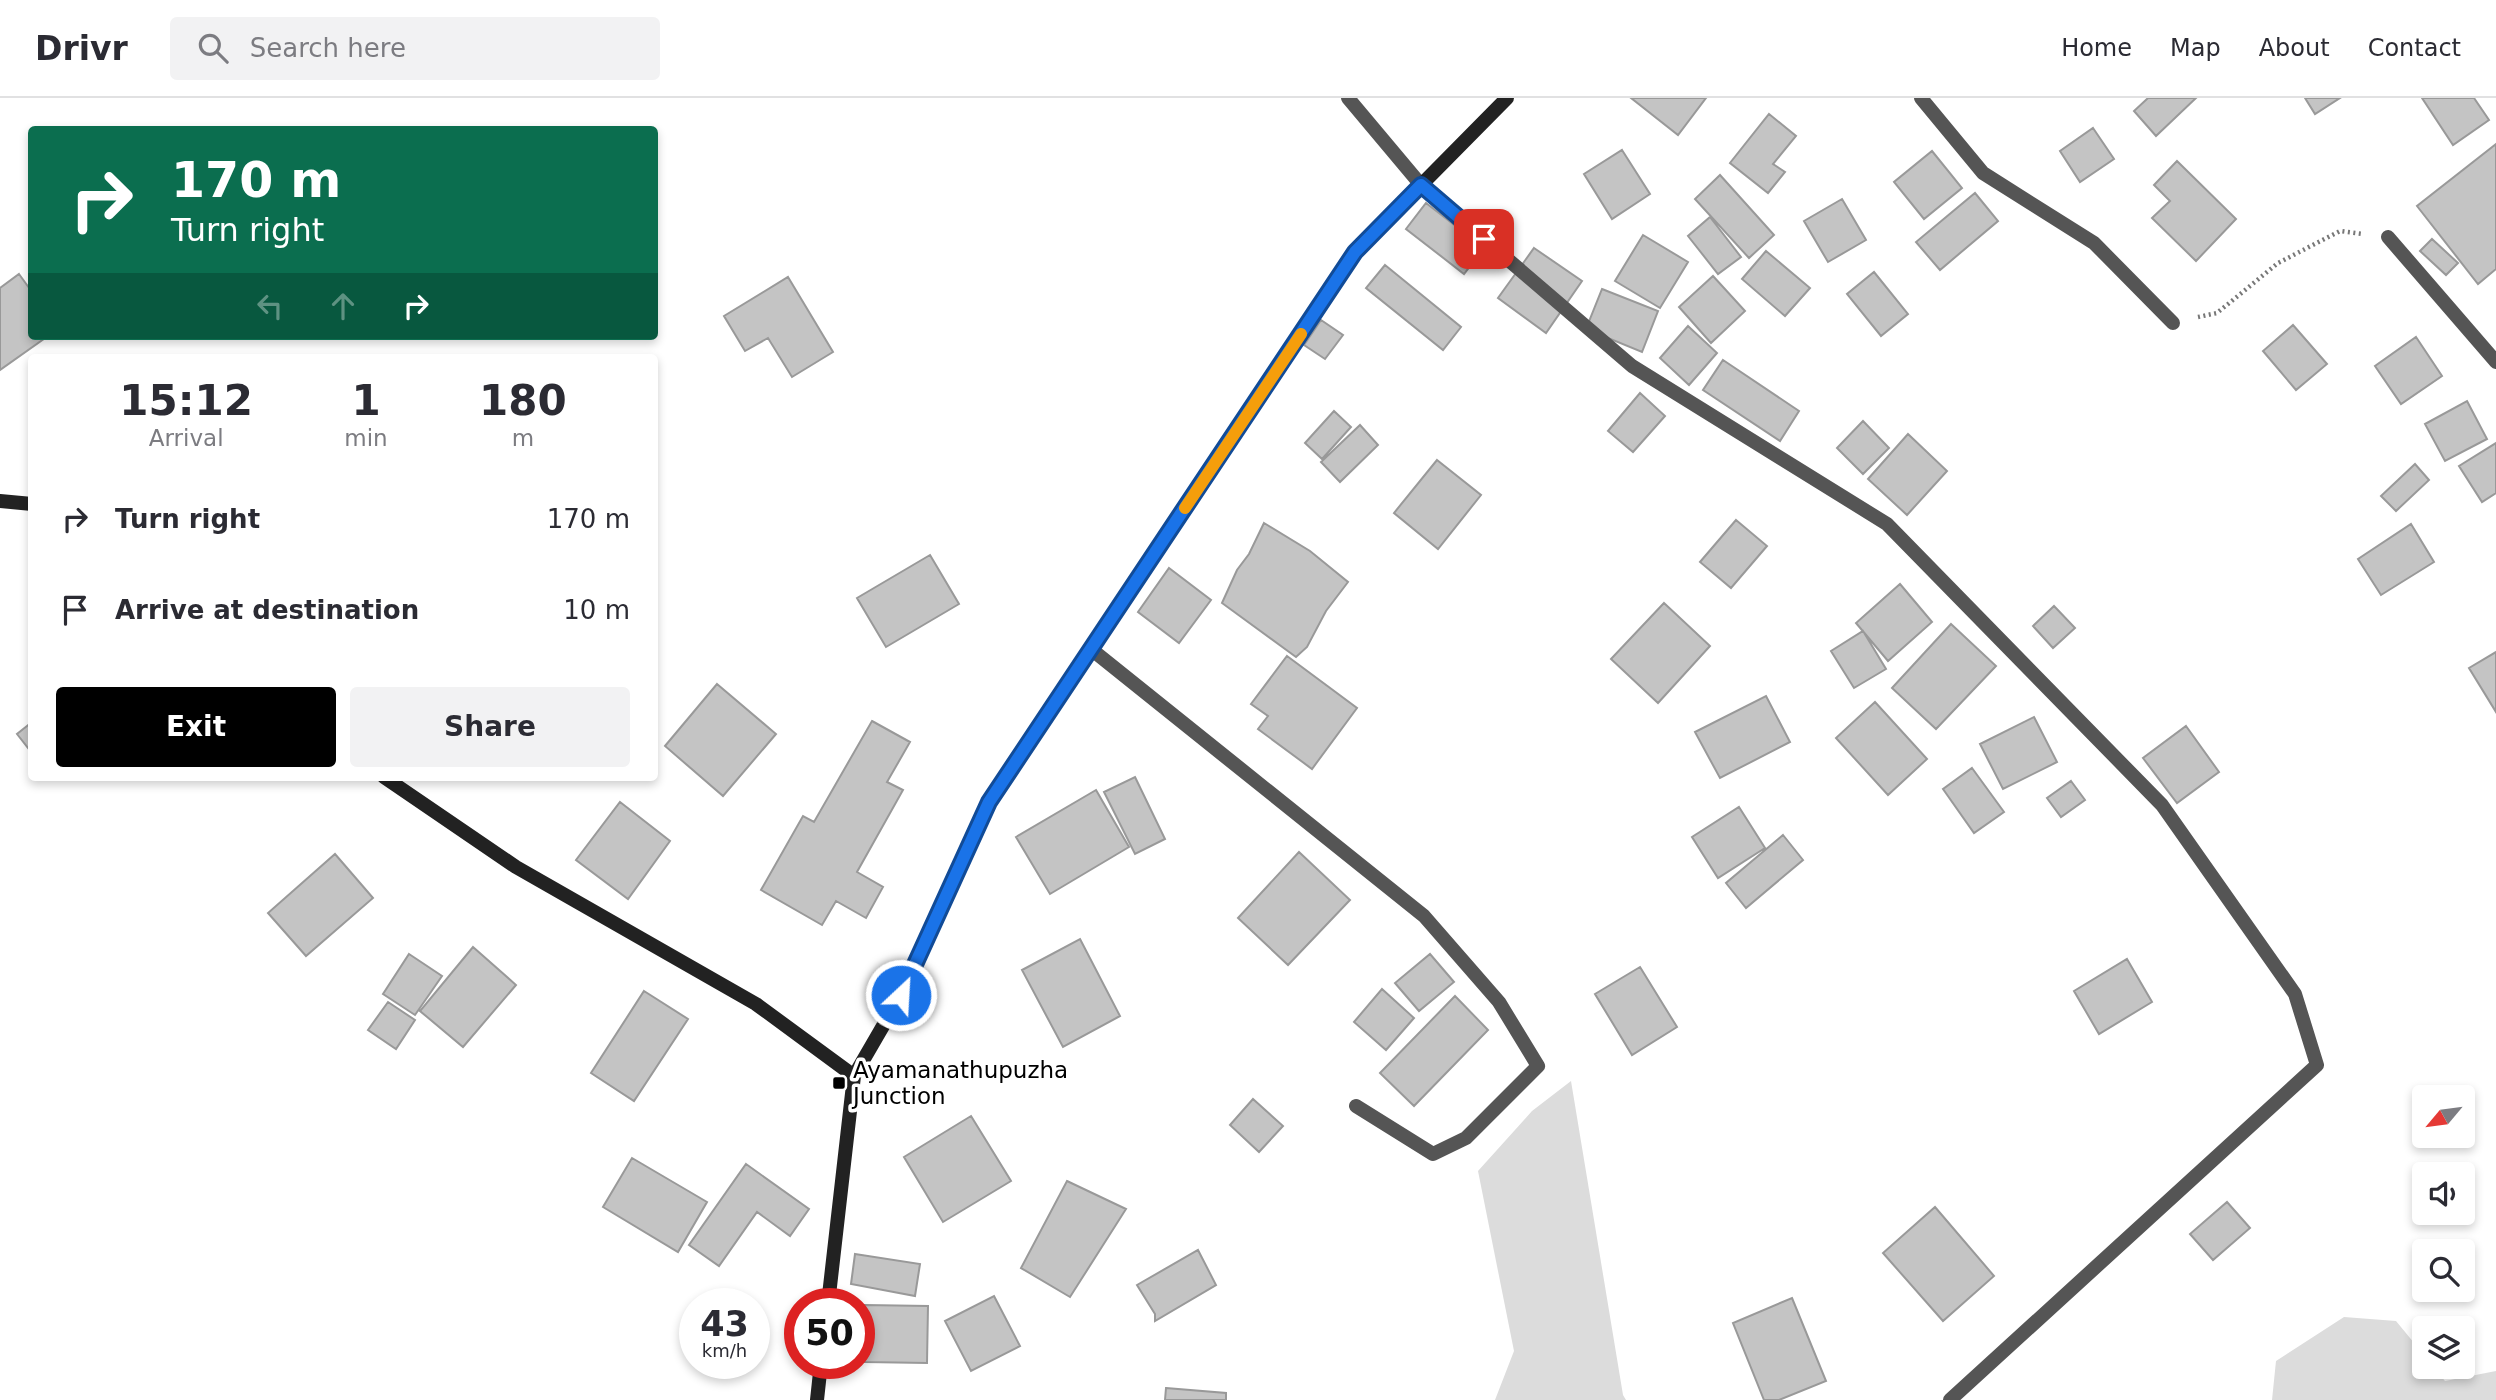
<!DOCTYPE html>
<html lang="en">
<head>
<meta charset="utf-8">
<style>
	:root { --surface:#fff; --page:#f2f2f3; --text:#2b2b33; --muted:#7c7c81; --line:#e1e1e2; --accent:#000 }
	body { margin:0; font-family:"DejaVu Sans",sans-serif; background:var(--page); color:var(--text); height:100vh; display:flex; flex-direction:column; font-size:26px; white-space:nowrap }
	* { box-sizing:border-box; margin:0 }
	p { font-size:23px; color:var(--muted) }
	.icon { flex:none; width:38px; height:38px; fill:none; stroke:currentColor; stroke-width:2; stroke-linecap:round; stroke-linejoin:round }
	.map { position:relative; flex:1; overflow:hidden }
	.panel { position:absolute; left:28px; top:256px; width:630px; height:427px; display:flex; flex-direction:column; background:var(--surface); border-radius:7px; box-shadow:0 4px 10px #0003 }
	.panel>* { flex:none }
	.banner { position:absolute; left:28px; top:28px; width:630px; height:214px; border-radius:7px; box-shadow:0 4px 10px #0003; background:#0b6e4f; color:#fff; overflow:hidden }
	.needle { width:46px; rotate:241deg }
	.buttons { position:absolute; left:2412px; top:987px; display:grid; gap:14px }
	.buttons a { display:grid; place-items:center; width:63px; height:63px; border-radius:7px; background:var(--surface); box-shadow:0 4px 10px #0003; font-size:35px }
	.speed { position:absolute; left:679px; top:1190px; display:flex; gap:14px; font-size:35px; font-weight:700; text-align:center }
	.speed>* { display:grid; place-content:center; width:91px; height:91px; border-radius:50%; background:var(--surface); box-shadow:0 4px 10px #0003; line-height:1 }
	.speed small { font-size:18px; font-weight:400 }
	.speed .limit { border:10px solid #d22; background:#fff; color:#111 }
	.pin { position:absolute; display:grid; place-items:center; width:60px; height:60px; color:#fff; margin:-30px; border-radius:14px; box-shadow:0 4px 10px #0006 }
	.me { position:absolute; width:77px; margin:-38px; rotate:25deg; stroke-linejoin:round; filter:drop-shadow(0 0 5px #0008) }
	.turn { display:flex; align-items:center; gap:24px; height:147px; padding:0 28px; font-size:32px }
	.turn .icon { width:91px; height:91px; stroke-width:2.5 }
	.turn b { display:block; font-size:49px; line-height:60px }
	.lanes { display:flex; align-items:center; height:66px; padding:0 28px; background:#0003; justify-content:center; gap:35px; direction:ltr }
	.lanes .off { opacity:.35 }
	.eta { display:flex; justify-content:space-evenly; align-items:center; height:119px; text-align:center }
	.eta b { font-size:42px; font-weight:700; line-height:49px }
	.action { display:flex; gap:14px; margin-top:auto; padding:14px 28px }
	.action a { flex:1; height:80px; border-radius:7px; background:var(--accent); color:#fff; font-size:28px; font-weight:700; line-height:80px; text-align:center }
	.action a+a { background:var(--page); color:var(--text) }
	ul { padding:0; list-style:none }
	li { display:flex; align-items:center; gap:21px; height:91px; padding:0 28px }
	li div { flex:1 }
	li b { display:block; font-size:26px }
	li em { font-style:normal }
	header { display:flex; align-items:center; gap:42px; box-sizing:border-box; height:98px; padding:0 35px; background:var(--surface); border-bottom:2px solid var(--line) }
	header strong { font-size:33px }
	nav { display:flex; gap:38px; margin-inline-start:auto; font-size:24px }
	.search { width:490px; height:63px; background:var(--page); display:flex; align-items:center; gap:18px; box-sizing:border-box; padding:0 24px; border-radius:7px; color:var(--muted); font-size:26px }
	.map>svg:first-child { display:block }
	.green { fill:#dcdcdc }
	.building { fill:#c4c4c4; stroke:#999; stroke-width:2 }
	.lines { fill:none; stroke-linecap:round; stroke-linejoin:round }
	.path { stroke:#777; stroke-width:4.5; stroke-dasharray:2 3.5; stroke-linecap:butt }
	.minor { stroke:#555; stroke-width:14 }
	.secondary { stroke:#222; stroke-width:14 }
	.route-casing { stroke:#114b97; stroke-width:18 }
	.route { stroke:#1a73e8; stroke-width:12 }
	.slow { stroke:#f59e0b; stroke-width:12 }
	.poi-dot { fill:#000; stroke:#fff; stroke-width:2.5 }
	.labels { text-anchor:middle; dominant-baseline:central; stroke-width:7; stroke-linejoin:round; paint-order:stroke }
	.poi-label { font-size:23px; fill:#000; stroke:#fff; text-anchor:start }
</style>
</head>
<body>
<header>
<strong>Drivr</strong>
<div class="search"><svg class="icon" aria-label="search" viewBox="0 0 24 24"><circle cx="10" cy="10" r="6"/><path d="M15 15l6 6"/></svg>Search here</div>
<nav><a>Home</a><a>Map</a><a>About</a><a>Contact</a></nav>
</header>
<div class="map">
<svg width="2496" height="1302" viewBox="0 0 2496 1302">
	<rect width="100%" height="100%" fill="#fff"/>
	<path class="green" d="M1571,983L1623,1297L1626,1302H1495L1514,1253L1478,1073L1532,1013Z
		M2344,1219L2396,1223L2424,1257V1269H2433L2445,1283L2496,1273V1302H2272L2276,1263Z"/>
	<path class="building" d="M1631,0H1706L1678,37Z
		M2148,0H2196L2156,38L2134,13Z
		M2305,0H2340L2315,16Z
		M2422,0H2474L2489,22L2453,47Z
		M1769,16L1796,38L1773,66L1785,74L1768,95L1730,65Z
		M2093,30L2114,61L2080,84L2060,53Z
		M2496,46V171L2478,186L2417,108Z
		M1622,52L1650,96L1612,121L1584,76Z
		M1932,53L1962,90L1924,121L1894,84Z
		M2177,63L2236,121L2196,163L2152,120L2170,103L2154,87Z
		M1720,77L1774,137L1749,160L1695,101Z
		M1975,95L1998,123L1940,172L1916,144Z
		M1842,101L1866,142L1828,164L1804,123Z
		M1426,105L1484,150L1464,176L1406,131Z
		M1710,119L1741,159L1718,176L1688,138Z
		M1643,137L1688,164L1660,210L1615,183Z
		M2432,141L2458,165L2446,177L2420,153Z
		M1534,150L1582,183L1546,235L1498,200Z
		M1766,153L1810,190L1785,218L1742,181Z
		M1385,167L1461,229L1443,252L1366,190Z
		M1874,174L1908,216L1881,238L1847,196Z
		M19,176L32,194V238H48L0,272V190Z
		M1713,178L1745,213L1711,245L1679,209Z
		M788,179L833,254L792,279L768,240L745,253L724,218Z
		M1602,191L1658,213L1642,254L1586,231Z
		M1321,222L1343,237L1325,261L1304,247Z
		M2293,227L2327,266L2296,292L2263,253Z
		M1688,228L1717,255L1689,287L1660,260Z
		M2416,239L2442,278L2401,306L2375,268Z
		M1723,262L1799,313L1780,343L1703,292Z
		M1640,295L1665,318L1633,354L1608,333Z
		M2467,303L2487,341L2445,363L2425,326Z
		M1334,313L1351,329L1322,361L1305,345Z
		M1863,323L1889,350L1863,376L1837,350Z
		M1360,327L1378,347L1340,384L1321,364Z
		M1908,336L1947,373L1907,417L1868,381Z
		M2496,345V395L2482,404L2459,368Z
		M1437,362L1481,397L1438,451L1394,415Z
		M2415,366L2429,382L2396,413L2381,398Z
		M1736,422L1767,448L1731,490L1700,464Z
		M1264,425L1310,453L1348,484L1326,513L1307,549L1296,559L1222,505L1237,472L1249,456Z
		M2411,426L2434,464L2381,497L2358,461Z
		M930,457L959,506L886,549L857,500Z
		M1169,470L1211,502L1179,545L1138,514Z
		M1900,486L1932,524L1888,563L1856,525Z
		M1664,505L1710,548L1658,605L1611,561Z
		M2054,508L2075,530L2053,550L2033,528Z
		M1951,526L1996,568L1936,631L1892,590Z
		M1863,533L1886,571L1854,590L1831,553Z
		M2496,554V614L2469,570Z
		M1287,558L1357,610L1312,671L1258,631L1268,618L1251,606Z
		M717,586L776,636L723,698L665,648Z
		M1766,598L1790,644L1720,680L1695,634Z
		M1875,604L1927,661L1888,697L1836,640Z
		M2034,619L2057,664L2003,691L1980,646Z
		M872,623L910,644L887,684L903,692L857,774L883,789L866,820L836,803L822,827L761,792L803,718L814,724Z
		M32,624V655L17,636Z
		M2186,628L2219,674L2177,705L2143,660Z
		M1972,670L2004,714L1974,735L1943,691Z
		M1135,679L1165,741L1135,756L1104,694Z
		M2071,683L2085,702L2061,719L2047,700Z
		M1096,692L1129,749L1050,796L1016,739Z
		M620,704L670,743L628,801L576,762Z
		M1739,709L1765,750L1718,780L1692,739Z
		M1783,737L1803,762L1746,810L1726,785Z
		M1299,754L1350,802L1288,867L1238,820Z
		M335,756L373,800L306,858L268,815Z
		M1080,841L1120,918L1063,949L1022,872Z
		M473,849L516,887L463,949L420,913Z
		M409,856L442,878L415,917L383,896Z
		M1430,856L1454,884L1419,913L1395,885Z
		M2127,861L2152,904L2099,936L2074,893Z
		M1640,869L1677,929L1632,957L1595,896Z
		M1382,891L1414,920L1386,952L1354,924Z
		M644,893L688,921L634,1003L591,975Z
		M1455,898L1488,932L1414,1008L1380,975Z
		M388,904L415,922L396,951L368,932Z
		M1253,1001L1283,1028L1259,1054L1230,1027Z
		M971,1018L1011,1083L943,1124L904,1059Z
		M632,1060L707,1104L678,1154L603,1109Z
		M746,1066L809,1111L790,1138L757,1114L719,1168L689,1147Z
		M1067,1083L1126,1111L1070,1199L1021,1170Z
		M2227,1104L2250,1130L2213,1162L2190,1136Z
		M1935,1109L1994,1178L1943,1223L1883,1155Z
		M1198,1152L1216,1187L1155,1223V1216L1137,1187Z
		M855,1156L920,1166L915,1198L851,1186Z
		M994,1198L1020,1248L971,1273L945,1223Z
		M1792,1200L1826,1283L1779,1302H1764L1733,1225Z
		M865,1207L928,1208L927,1265L865,1264Z
		M1166,1290L1226,1295V1302H1165Z"/>
	<g class="lines">
		<path class="path" d="M2198,219L2217,215L2278,165L2340,133L2362,136"/>
		<path class="minor" d="M1348,0L1421,87L1632,268L1887,426L2162,707L2295,896L2317,967L1950,1302
			M1921,0L1983,75L2094,145L2173,225
			M2388,139L2496,264
			M1091,551L1424,818L1499,904L1538,968L1466,1040L1433,1056L1356,1008"/>
		<path class="secondary" d="M0,403L32,406
			M384,679L516,769L756,906L854,978
			M828,1206L854,978L901,897L989,704L1355,154L1507,0
			M817,1302L821,1265"/>
	</g>
	<g class="lines">
		<defs>
			<path id="route" d="M901,897L989,704L1355,154L1421,87L1484,141"/>
		</defs>
		<use href="#route" class="route-casing"/>
		<use href="#route" class="route"/>
		<path class="slow" d="M1185,410L1301,236"/>
	</g>
	<rect class="poi-dot" x="832" y="978" width="14" height="14" rx="3.5"/>
	<g class="labels">
		<g class="poi-label">
			<text x="853" y="972">Ayamanathupuzha<tspan x="853" dy="26">Junction</tspan></text>
		</g>
	</g>
</svg>
<div class="buttons">
<a><svg class="needle" viewBox="-14 -14 28 28"><path d="M0-13l5 13h-10z" fill="#e53935"/><path d="M0 13l5-13h-10z" fill="#7c7c81"/></svg></a>
<a><svg class="icon" aria-label="sound" viewBox="0 0 24 24"><path d="M4 9h4l5-4v14l-5-4H4zM17 9q2 3 0 6"/></svg></a>
<a><svg class="icon" aria-label="search" viewBox="0 0 24 24"><circle cx="10" cy="10" r="6"/><path d="M15 15l6 6"/></svg></a>
<a><svg class="icon" aria-label="layers" viewBox="0 0 24 24"><path d="M12 4l9 5-9 5-9-5zM3 14l9 5 9-5"/></svg></a>
</div>
<div class="speed"><div>43<small>km/h</small></div><div class="limit">50</div></div>
<div class="pin" style="left:1484px;top:141px;background:#d93025"><svg class="icon" aria-label="arrive" viewBox="0 0 24 24"><path d="M6 21V4h12l-3 4 3 4H6"/></svg></div>
<svg class="me" style="left:901px;top:897px" viewBox="-20 -20 40 40"><circle r="17" fill="#1a73e8" stroke="#fff" stroke-width="3"/><path d="M0-11L8 9 0 5-8 9z" fill="#fff"/></svg>
<div class="banner">
<div class="turn"><svg class="icon" aria-label="right" viewBox="0 0 24 24"><path d="M7 20v-9h11M14 6l5 5-5 5"/></svg><div><b>170 m</b>Turn right</div></div>
<div class="lanes"><svg class="icon off" aria-label="left" viewBox="0 0 24 24"><path d="M17 20v-9H6M10 6l-5 5 5 5"/></svg><svg class="icon off" aria-label="ahead" viewBox="0 0 24 24"><path d="M12 20V5M6 11l6-6 6 6"/></svg><svg class="icon" aria-label="right" viewBox="0 0 24 24"><path d="M7 20v-9h11M14 6l5 5-5 5"/></svg></div>
</div>
<section class="panel">
<div class="eta">
<div><b>15:12</b><p>Arrival</p></div>
<div><b>1</b><p>min</p></div>
<div><b>180</b><p>m</p></div>
</div>
<ul>
<li><svg class="icon" aria-label="right" viewBox="0 0 24 24"><path d="M7 20v-9h11M14 6l5 5-5 5"/></svg><div><b>Turn right</b></div><em>170 m</em></li>
<li><svg class="icon" aria-label="arrive" viewBox="0 0 24 24"><path d="M6 21V4h12l-3 4 3 4H6"/></svg><div><b>Arrive at destination</b></div><em>10 m</em></li>
</ul>
<div class="action"><a>Exit</a><a>Share</a></div>
</section>
</div>
</body>
</html>
